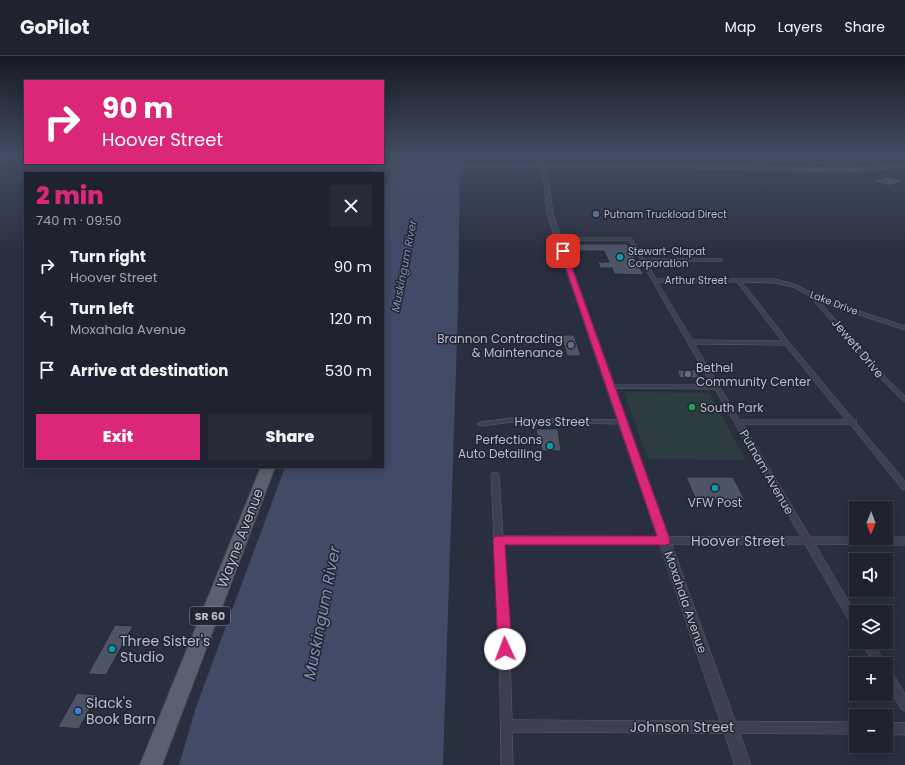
<!DOCTYPE html>
<html lang="en">
<head>
<meta charset="utf-8">
<style>
	:root { --surface:#1f232f; --page:#272b37; --text:#f1f3f6; --muted:#a1a4aa; --line:#3c404b; --accent:#db2777 }
	body { margin:0; font-family:Poppins,sans-serif; background:var(--page); color:var(--text); height:100vh; display:flex; flex-direction:column; font-size:15px; white-space:nowrap }
	* { box-sizing:border-box; margin:0 }
	p { font-size:13px; color:var(--muted) }
	.icon { flex:none; width:22px; height:22px; fill:none; stroke:currentColor; stroke-width:2; stroke-linecap:round; stroke-linejoin:round }
	.map { position:relative; flex:1; overflow:hidden }
	.details { position:absolute; left:24px; top:116px; width:360px; height:296px; display:flex; flex-direction:column; background:var(--surface); border-radius:0px; box-shadow:0 2px 10px #0003,0 0 0 1px var(--line) }
	.details>* { flex:none }
	.top-card { position:absolute; left:24px; top:24px; width:360px; height:84px; border-radius:0px; box-shadow:0 2px 10px #0003,0 0 0 1px var(--line); background:#db2777; color:#fff; overflow:hidden }
	.needle { width:26px; rotate:181deg }
	.buttons { position:absolute; left:849px; top:445px; display:grid; gap:8px }
	.buttons a { display:grid; place-items:center; width:44px; height:44px; border-radius:0px; background:var(--surface); box-shadow:0 2px 10px #0003,0 0 0 1px var(--line); font-size:20px }
	.pin { position:absolute; display:grid; place-items:center; width:34px; height:34px; color:#fff; margin:-17px; border-radius:8px; box-shadow:0 2px 6px #0006 }
	.me { position:absolute; width:44px; margin:-22px; rotate:358deg; stroke-linejoin:round; filter:drop-shadow(0 0 3px #0008) }
	.turn { display:flex; align-items:center; gap:14px; height:84px; padding:0 12px; font-size:18px }
	.turn .icon { width:52px; height:52px; stroke-width:2.5 }
	.turn b { display:block; font-size:28px; line-height:34px }
	.round { display:grid; place-items:center; flex:none; width:42px; height:42px; border-radius:0px; background:var(--page) }
	.headline { display:flex; align-items:center; justify-content:space-between; height:68px; padding:0 12px }
	h1 { font-size:24px; font-weight:800; line-height:30px; color:var(--accent) }
	.button { display:flex; gap:8px; margin-top:auto; padding:8px 12px }
	.button a { flex:1; height:46px; border-radius:0px; background:var(--accent); color:#fff; font-size:16px; font-weight:800; line-height:46px; text-align:center }
	.button a+a { background:var(--page); color:var(--text) }
	ul { padding:0; list-style:none }
	li { display:flex; align-items:center; gap:12px; height:52px; padding:0 12px }
	li div { flex:1 }
	li b { display:block; font-size:15px }
	li em { font-style:normal }
	header { display:flex; align-items:center; gap:24px; box-sizing:border-box; height:56px; padding:0 20px; background:var(--surface); border-bottom:1px solid var(--line) }
	header strong { font-size:19px }
	nav { display:flex; gap:22px; margin-inline-start:auto; font-size:14px }
	.map>svg:first-child { display:block }
	.green { fill:#2c3c41 }
	.water { fill:#414a66 }
	.building { fill:#4e5365; stroke:#242836 }
	.lines { fill:none; stroke-linecap:round; stroke-linejoin:round }
	.minor-casing { stroke:#5b5f6c; stroke-width:1 }
	.tertiary-casing { stroke:#5b5f6c; stroke-width:1 }
	.secondary-casing { stroke:#5b5f6c; stroke-width:1 }
	.primary-casing { stroke:#464a58; stroke-width:2 }
	.minor { fill:#3d414f; fill-rule:evenodd }
	.tertiary { fill:#3d414f; fill-rule:evenodd }
	.secondary { fill:#4b5061; fill-rule:evenodd }
	.primary { fill:#5b606f; fill-rule:evenodd }
	.route { fill:#db2777; stroke:#8e194d }
	.service-dot { fill:#5c6f8a; stroke:#222634; stroke-width:1.5 }
	.culture-dot { fill:#0f9aa8; stroke:#222634; stroke-width:1.5 }
	.leisure-dot { fill:#2e9e5b; stroke:#222634; stroke-width:1.5 }
	.shop-dot { fill:#3f7fe0; stroke:#222634; stroke-width:1.5 }
	.labels { text-anchor:middle; dominant-baseline:central; stroke-width:3; stroke-linejoin:round; paint-order:stroke }
	.far-poi-label { font-size:10px; fill:#b9bdc9; stroke:#222634; text-anchor:start }
	.far-street-label { font-size:10px; fill:#b9bdc9; stroke:#222634 }
	.far-water-label { font-size:11px; font-style:italic; fill:#858fad; stroke:#222634 }
	.shield { fill:#222634; stroke:#8c909c; stroke-width:1 }
	.shield-label { font-size:11px; font-weight:bold; fill:#b9bdc9 }
	.poi-label { font-size:12px; fill:#b9bdc9; stroke:#222634; text-anchor:end }
	.street-label { font-size:12px; fill:#b9bdc9; stroke:#222634 }
	.near-street-label { font-size:14px; fill:#b9bdc9; stroke:#222634 }
	.near-poi-label { font-size:14px; fill:#b9bdc9; stroke:#222634; text-anchor:start }
	.near-water-label { font-size:16px; font-style:italic; fill:#858fad; stroke:#222634 }
</style>
</head>
<body>
<header>
<strong>GoPilot</strong>
<nav><a>Map</a><a>Layers</a><a>Share</a></nav>
</header>
<div class="map">
<svg width="905" height="709" viewBox="0 0 905 709">
	<rect width="100%" height="100%" fill="#292f3f"/>
	<path class="green" d="M624,336L709,337L746,404L648,403Z"/>
	<path class="water" d="M396,99H460L458,253L443,709H179L196,651L285,411H383V139Z"/>
	<path class="building" d="M885,121H890L904,125L889,130L872,125Z
		M577,188H627L644,219L614,218L612,212H600L598,206H609L604,195H580Z
		M561,279H574L581,300H567Z
		M677,314H695L699,322H680Z
		M536,373H558L561,395H542L540,384H538Z
		M686,421H733L745,444H696Z
		M115,569L133,570L106,619L88,618Z
		M77,637L97,639L79,673L58,671Z"/>
	<g class="lines">
		<defs>
			<path id="minor" d="M787,99H792L806,104L836,108L834,109L806,106Z
				M868,99H871L873,103L885,108L883,109L871,105Z
				M901,99H905V105L901,102Z
				M323,107H327V108L328,109H375L377,110L375,111H328L324,110Z
				M557,182H630L632,183L644,203H722V205H646L656,223H775L797,229L825,244L905,270V274L820,246L888,324L905,340V346L903,345L884,326L813,244V242L793,231L775,227L742,226L789,286L854,364H856V367L905,425V434L902,433L850,368H743L810,481H905V489L815,488L856,558V572L852,570L805,488H504L509,563L512,664L856,666V678L512,676L513,709H501L499,563L495,486L494,484V482L491,419L492,417H498L499,419L503,480L801,481L715,333L609,332L608,331L611,329H712L629,184H559L557,183ZM658,226H737L782,285L693,284ZM695,288L785,289L846,364H740Z
				M512,362L623,364L627,366L623,368L512,366L481,370L477,368L481,366Z
				M862,586H873L885,608H874Z
				M886,612L890,613L905,638V655L901,653L886,627Z
				M886,666L905,667V679L886,678Z"/>
			<path id="tertiary" d="M541,110C550,117 551,146 553,158L751,709H735L547,158L544,125L539,111Z"/>
			<path id="secondary" d="M535,99H540L543,109H712L843,112L905,108V112L843,116L712,113L374,112L371,110L374,108L538,109Z"/>
			<path id="primary" d="M372,107H378L376,117H370Z
				M261,411H275L162,709H140Z"/>
		</defs>
		<use href="#minor" class="minor-casing"/>
		<use href="#tertiary" class="tertiary-casing"/>
		<use href="#secondary" class="secondary-casing"/>
		<use href="#primary" class="primary-casing"/>
		<use href="#minor" class="minor"/>
		<use href="#tertiary" class="tertiary"/>
		<use href="#secondary" class="secondary"/>
		<use href="#primary" class="primary"/>
	</g>
	<linearGradient id="sky" x2="0" y2="1"><stop stop-color="#171a23"/><stop offset="0.5" stop-color="#434d63"/><stop offset="1" stop-color="#434d63" stop-opacity="0"/></linearGradient>
	<rect width="905" height="199" fill="url(#sky)"/>
	<path class="route" d="M561,194L566,195L670,484L669,488L665,489H505L512,593L510,598L505,600L500,598L498,593L493,484L494,481L498,480H657L560,195Z"/>
	<g class="service-dot">
		<circle cx="596" cy="158" r="4"/>
		<circle cx="571" cy="289" r="4"/>
		<circle cx="688" cy="318" r="4"/>
	</g>
	<g class="culture-dot">
		<circle cx="620" cy="201" r="4"/>
		<circle cx="550" cy="390" r="4"/>
		<circle cx="715" cy="432" r="4"/>
		<circle cx="112" cy="593" r="4"/>
	</g>
	<circle class="leisure-dot" cx="692" cy="351" r="4"/>
	<circle class="shop-dot" cx="78" cy="655" r="4"/>
	<g class="labels">
		<g class="far-poi-label">
			<text x="604" y="158">Putnam Truckload Direct</text>
			<text x="628" y="195">Stewart-Glapat<tspan x="628" dy="12">Corporation</tspan></text>
		</g>
		<g class="far-street-label">
			<text x="696" y="224">Arthur Street</text>
			<text transform="translate(834 247) rotate(21)">Lake Drive</text>
		</g>
		<g class="far-water-label">
			<text transform="translate(404 210) rotate(-79)">Muskingum River</text>
		</g>
		<rect class="shield" x="190" y="551" width="40" height="18" rx="3"/>
		<g class="shield-label">
			<text x="210" y="560">SR 60</text>
		</g>
		<g class="poi-label">
			<text x="563" y="282">Brannon Contracting<tspan x="563" dy="14">&amp; Maintenance</tspan></text>
			<text x="696" y="311" text-anchor="start">Bethel<tspan x="696" dy="14">Community Center</tspan></text>
			<text x="700" y="351" text-anchor="start">South Park</text>
			<text x="542" y="383">Perfections<tspan x="542" dy="14">Auto Detailing</tspan></text>
			<text x="715" y="446" text-anchor="middle">VFW Post</text>
		</g>
		<g class="street-label">
			<text transform="translate(858 292) rotate(50)">Jewett Drive</text>
			<text x="552" y="365">Hayes Street</text>
			<text transform="translate(767 416) rotate(60)">Putnam Avenue</text>
			<text transform="translate(686 546) rotate(71)">Moxahala Avenue</text>
		</g>
		<g class="near-street-label">
			<text transform="translate(240 482) rotate(-69)">Wayne Avenue</text>
			<text x="738" y="485">Hoover Street</text>
			<text x="682" y="671">Johnson Street</text>
		</g>
		<g class="near-poi-label">
			<text x="120" y="585">Three Sister's<tspan x="120" dy="16">Studio</tspan></text>
			<text x="86" y="647">Slack's<tspan x="86" dy="16">Book Barn</tspan></text>
		</g>
		<g class="near-water-label">
			<text transform="translate(322 557) rotate(-79)">Muskingum River</text>
		</g>
	</g>
</svg>
<div class="buttons">
<a><svg class="needle" viewBox="-14 -14 28 28"><path d="M0-13l5 13h-10z" fill="#e53935"/><path d="M0 13l5-13h-10z" fill="#a1a4aa"/></svg></a>
<a><svg class="icon" aria-label="sound" viewBox="0 0 24 24"><path d="M4 9h4l5-4v14l-5-4H4zM17 9q2 3 0 6"/></svg></a>
<a><svg class="icon" aria-label="layers" viewBox="0 0 24 24"><path d="M12 4l9 5-9 5-9-5zM3 14l9 5 9-5"/></svg></a>
<a>+</a>
<a>−</a>
</div>
<div class="pin" style="left:563px;top:195px;background:#d93025"><svg class="icon" aria-label="arrive" viewBox="0 0 24 24"><path d="M6 21V4h12l-3 4 3 4H6"/></svg></div>
<svg class="me" style="left:505px;top:593px" viewBox="-20 -20 40 40"><circle r="19" fill="#fff"/><path d="M0-13L10 11 0 6-10 11z" fill="#db2777"/></svg>
<div class="top-card">
<div class="turn"><svg class="icon" aria-label="right" viewBox="0 0 24 24"><path d="M7 20v-9h11M14 6l5 5-5 5"/></svg><div><b>90 m</b>Hoover Street</div></div>
</div>
<section class="details">
<div class="headline"><div><h1>2 min</h1><p>740 m · 09:50</p></div><a class="round"><svg class="icon" aria-label="close" viewBox="0 0 24 24"><path d="M6 6l12 12M18 6L6 18"/></svg></a></div>
<ul>
<li><svg class="icon" aria-label="right" viewBox="0 0 24 24"><path d="M7 20v-9h11M14 6l5 5-5 5"/></svg><div><b>Turn right</b><p>Hoover Street</p></div><em>90 m</em></li>
<li><svg class="icon" aria-label="left" viewBox="0 0 24 24"><path d="M17 20v-9H6M10 6l-5 5 5 5"/></svg><div><b>Turn left</b><p>Moxahala Avenue</p></div><em>120 m</em></li>
<li><svg class="icon" aria-label="arrive" viewBox="0 0 24 24"><path d="M6 21V4h12l-3 4 3 4H6"/></svg><div><b>Arrive at destination</b></div><em>530 m</em></li>
</ul>
<div class="button"><a>Exit</a><a>Share</a></div>
</section>
</div>
</body>
</html>
